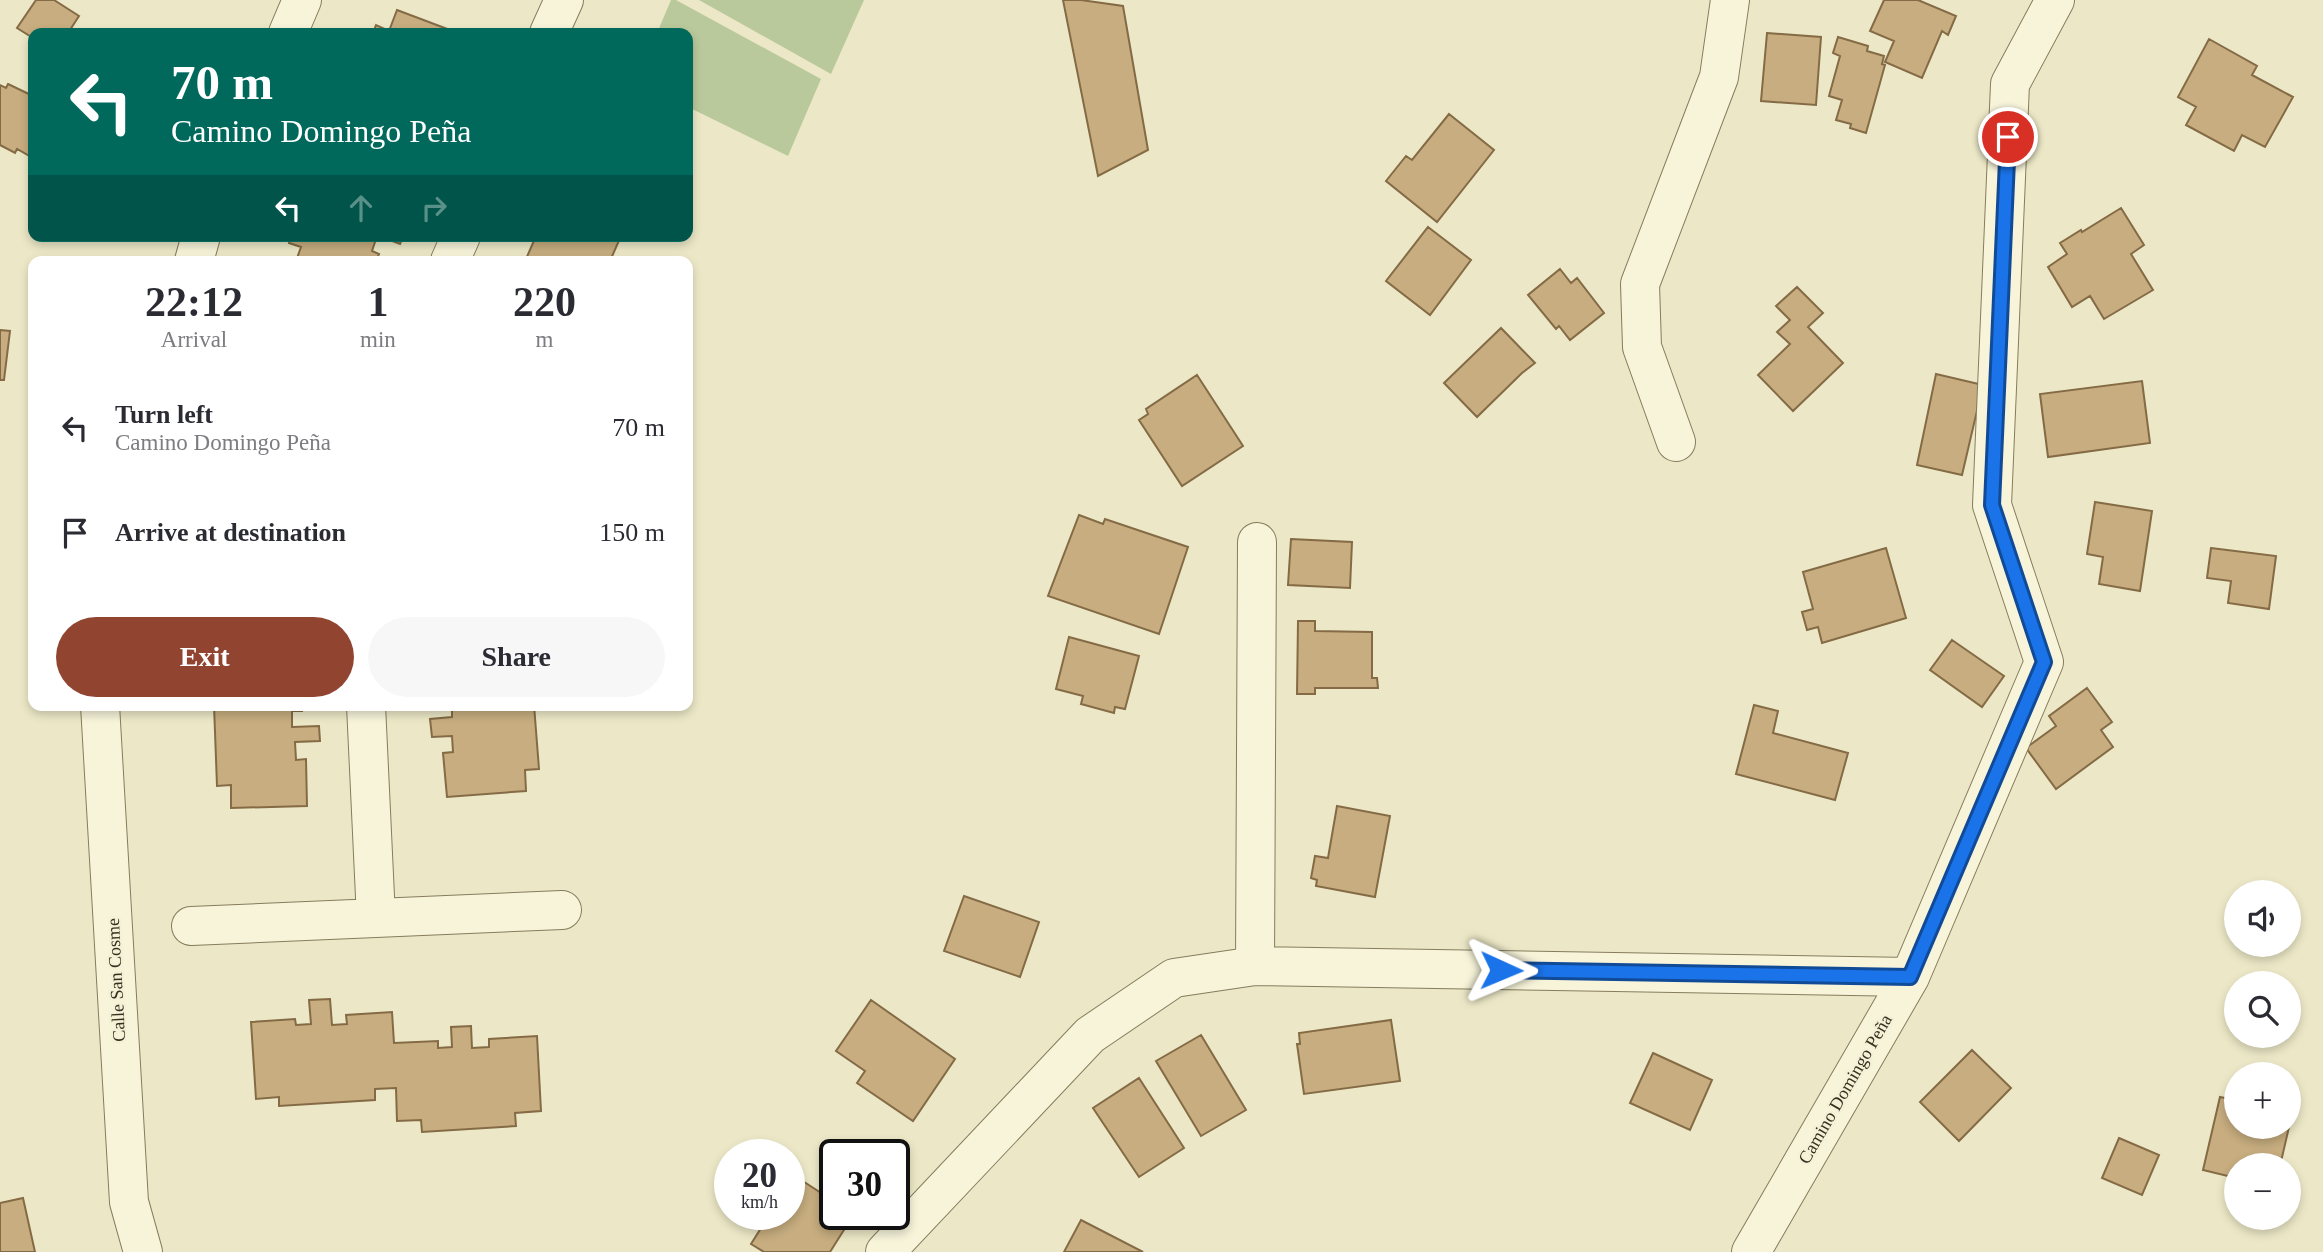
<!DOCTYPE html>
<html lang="en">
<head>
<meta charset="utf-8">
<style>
	:root { --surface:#fff; --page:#f7f7f7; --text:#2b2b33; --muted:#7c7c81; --accent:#914531 }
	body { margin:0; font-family:"Times New Roman",serif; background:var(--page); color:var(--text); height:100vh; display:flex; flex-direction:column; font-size:26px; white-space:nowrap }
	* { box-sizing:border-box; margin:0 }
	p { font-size:23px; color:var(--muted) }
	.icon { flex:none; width:38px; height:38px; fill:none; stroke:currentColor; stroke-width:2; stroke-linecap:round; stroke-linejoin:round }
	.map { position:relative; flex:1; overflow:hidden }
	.side { position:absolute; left:28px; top:256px; width:665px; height:455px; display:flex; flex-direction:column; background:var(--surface); border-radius:14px; box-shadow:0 4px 10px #0003 }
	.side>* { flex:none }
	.guide { position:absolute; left:28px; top:28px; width:665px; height:214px; border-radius:14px; box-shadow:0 4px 10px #0003; background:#00695c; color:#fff; overflow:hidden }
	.controls { position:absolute; left:2224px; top:880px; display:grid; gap:14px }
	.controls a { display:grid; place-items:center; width:77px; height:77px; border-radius:50%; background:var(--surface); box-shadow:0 4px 10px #0003; font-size:35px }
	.speed { position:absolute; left:714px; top:1139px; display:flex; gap:14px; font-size:35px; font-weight:700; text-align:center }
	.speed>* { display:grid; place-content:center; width:91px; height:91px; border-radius:50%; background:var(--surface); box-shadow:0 4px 10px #0003; line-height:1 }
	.speed small { font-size:18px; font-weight:400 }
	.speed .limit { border:4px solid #111; border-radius:10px; background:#fff; color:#111 }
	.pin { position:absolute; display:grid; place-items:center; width:60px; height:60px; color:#fff; margin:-30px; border:4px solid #fff; border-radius:50%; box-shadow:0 2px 7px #0007 }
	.me { position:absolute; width:77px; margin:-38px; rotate:91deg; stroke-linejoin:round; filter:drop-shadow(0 0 5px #0008) }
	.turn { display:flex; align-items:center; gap:24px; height:147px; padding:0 28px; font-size:32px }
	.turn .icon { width:91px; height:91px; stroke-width:2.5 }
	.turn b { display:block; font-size:49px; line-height:60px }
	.lanes { display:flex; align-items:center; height:66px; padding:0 28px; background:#0003; justify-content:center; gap:35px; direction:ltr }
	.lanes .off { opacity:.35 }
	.eta { display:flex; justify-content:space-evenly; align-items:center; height:119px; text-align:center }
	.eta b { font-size:42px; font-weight:700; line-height:49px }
	.primary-button { display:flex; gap:14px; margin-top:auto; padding:14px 28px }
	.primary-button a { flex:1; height:80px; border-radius:42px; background:var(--accent); color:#fff; font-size:28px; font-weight:700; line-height:80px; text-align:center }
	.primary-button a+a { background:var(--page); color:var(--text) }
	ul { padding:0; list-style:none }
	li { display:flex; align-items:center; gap:21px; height:105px; padding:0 28px }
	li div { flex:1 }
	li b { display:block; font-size:26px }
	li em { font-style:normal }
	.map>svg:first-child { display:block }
	.green { fill:#bac99b }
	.building { fill:#c7ad7f; stroke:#846b45; stroke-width:2 }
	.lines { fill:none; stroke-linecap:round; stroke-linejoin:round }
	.minor-casing { stroke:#867c5d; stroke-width:40 }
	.minor { stroke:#f7f4da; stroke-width:38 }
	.route-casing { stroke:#114b97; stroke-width:18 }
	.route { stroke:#1a73e8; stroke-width:12 }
	.labels { text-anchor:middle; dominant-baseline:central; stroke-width:5; stroke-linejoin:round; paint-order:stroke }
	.street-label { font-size:18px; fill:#373020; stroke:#f3f1d6 }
</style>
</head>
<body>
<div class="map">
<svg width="2323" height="1252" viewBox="0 0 2323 1252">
	<rect width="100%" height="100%" fill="#ece8c7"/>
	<path class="green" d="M671,0H676L821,79L788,156L688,107V33H657Z
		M699,0H864L831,74Z"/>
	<path class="building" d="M36,0H54L79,16L68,33H33V38L17,28Z
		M1063,0H1081L1123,6L1148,150L1098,176Z
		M1884,0H1918L1956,16L1948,35L1942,31L1922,78L1885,62L1894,41L1870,31Z
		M397,10L458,33H373L376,25L389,31Z
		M1767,33L1821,37L1816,105L1761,101Z
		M1838,37L1868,46L1867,51L1884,56L1882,64L1885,65L1866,133L1850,128L1851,124L1836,120L1842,100L1829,96L1840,56L1833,53Z
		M2209,39L2257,66L2252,75L2293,97L2265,147L2242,135L2234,151L2186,125L2196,107L2178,97Z
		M8,84L33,96V158L17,149L15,153L0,145V85L6,88Z
		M1449,114L1494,150L1437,222L1386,181L1406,156L1412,160Z
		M2121,208L2144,245L2131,254L2153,290L2104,319L2090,296L2072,307L2048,267L2067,254L2060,243L2081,230L2082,232Z
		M1428,227L1471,260L1430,315L1386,281Z
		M291,236H377L372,251L379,254L376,261H296L301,247L289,243Z
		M379,236H403L400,244Z
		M536,236H621L610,261H530L526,259Z
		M1560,269L1571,283L1577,278L1604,313L1570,340L1559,326L1556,329L1528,295Z
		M1797,287L1823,313L1808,327L1843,363L1793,411L1758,375L1790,344L1777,332L1790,320L1776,306Z
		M1501,328L1535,363L1522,373L1477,417L1444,383Z
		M0,330L10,331L4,380H0Z
		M1936,374L1983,385L1962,475L1917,465Z
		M1197,375L1243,446L1182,486L1139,420L1148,414L1146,409Z
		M2142,381L2150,443L2048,457L2040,394Z
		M2095,502L2152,511L2140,591L2099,584L2103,557L2087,554Z
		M1079,515L1103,524L1105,519L1188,547L1159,634L1048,596Z
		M1291,539L1352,542L1350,588L1288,585Z
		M1886,548L1906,618L1822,643L1818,627L1807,630L1802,612L1813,609L1803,572Z
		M2211,548L2276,556L2269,609L2228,603L2231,581L2207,578Z
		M1298,621H1315V631L1372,632V678H1377L1378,688H1315V694H1297Z
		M1069,637L1139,656L1125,709L1115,707L1114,713L1081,704L1083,696L1056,689Z
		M1952,640L2004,676L1982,707L1930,670Z
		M2087,688L2112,722L2101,730L2113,747L2056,789L2026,748L2056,726L2049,716Z
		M214,705H302V711H292V727L319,726L320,741L295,742L296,760L306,759L307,806L231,808V785L217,786Z
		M452,705H534L539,769L525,770L526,791L447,797L443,753L453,752L452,736L432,737L430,719L452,717Z
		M1754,705L1778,711L1773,733L1848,753L1835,800L1736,774Z
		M1337,806L1390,816L1375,897L1316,886L1317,880L1311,878L1315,856L1328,858Z
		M964,896L1039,922L1020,977L944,951Z
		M330,999L332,1025L347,1024L346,1015L392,1012L394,1043L438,1041V1048L452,1047L451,1027L471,1026L472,1048L489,1047V1039L537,1036L541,1111L515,1113L516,1126L422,1132L421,1120L397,1121L396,1088L375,1089V1100L279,1106V1097L256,1099L251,1022L295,1019L296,1025L311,1024L309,1000Z
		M871,1000L955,1059L913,1121L857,1083L865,1071L836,1051Z
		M1391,1020L1400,1081L1304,1094L1297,1044H1300L1299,1033Z
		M1201,1035L1246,1110L1201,1136L1156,1061Z
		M1972,1050L2011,1088L1959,1141L1920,1102Z
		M1653,1053L1712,1080L1690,1130L1630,1103Z
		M1139,1078L1184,1148L1139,1177L1093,1108Z
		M2220,1097L2236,1100V1127H2289L2280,1166H2236V1178L2203,1170Z
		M2119,1138L2159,1155L2142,1195L2102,1178Z
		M795,1176L835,1202V1214H854L830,1252H764L751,1244L770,1214H789V1185Z
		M23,1198L35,1252H0V1203Z
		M1081,1220L1143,1252H1064Z"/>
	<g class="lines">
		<defs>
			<path id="minor" d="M288,33L302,0
				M549,33L564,0
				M194,261L201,236
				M450,261L461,236
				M1676,442L1642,347L1640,284L1719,77L1730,0
				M100,705L129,1202L143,1252
				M366,705L376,918
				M191,926L562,910
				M1255,966L1257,542
				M885,1252L1090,1035L1174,978L1255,966L1910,977
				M1751,1252L1910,977L2044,662L1992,505L2010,84L2055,0"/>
		</defs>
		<use href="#minor" class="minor-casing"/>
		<use href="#minor" class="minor"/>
	</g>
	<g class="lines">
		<defs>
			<path id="route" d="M1501,970L1910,977L2044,662L1992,505L2008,137"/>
		</defs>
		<use href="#route" class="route-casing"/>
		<use href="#route" class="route"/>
	</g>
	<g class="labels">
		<g class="street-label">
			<text transform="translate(116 980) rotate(-93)">Calle San Cosme</text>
			<text transform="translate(1845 1089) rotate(-60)">Camino Domingo Peña</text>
		</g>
	</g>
</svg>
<div class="controls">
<a><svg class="icon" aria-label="sound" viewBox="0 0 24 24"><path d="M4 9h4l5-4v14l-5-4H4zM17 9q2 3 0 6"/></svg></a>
<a><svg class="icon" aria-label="search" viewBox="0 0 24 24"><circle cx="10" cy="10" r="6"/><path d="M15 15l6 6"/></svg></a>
<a>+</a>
<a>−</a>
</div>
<div class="speed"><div>20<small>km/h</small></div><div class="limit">30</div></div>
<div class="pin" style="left:2008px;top:137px;background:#d93025"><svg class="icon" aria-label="arrive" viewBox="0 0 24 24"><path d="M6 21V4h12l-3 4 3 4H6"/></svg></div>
<svg class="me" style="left:1501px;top:970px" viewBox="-20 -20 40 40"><path d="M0-17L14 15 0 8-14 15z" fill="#1a73e8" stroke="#fff" stroke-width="4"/></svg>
<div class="guide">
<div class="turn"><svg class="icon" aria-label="left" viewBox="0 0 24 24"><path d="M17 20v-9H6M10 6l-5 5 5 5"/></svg><div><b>70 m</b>Camino Domingo Peña</div></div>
<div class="lanes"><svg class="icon" aria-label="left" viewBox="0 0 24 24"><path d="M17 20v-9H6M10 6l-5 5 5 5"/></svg><svg class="icon off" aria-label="ahead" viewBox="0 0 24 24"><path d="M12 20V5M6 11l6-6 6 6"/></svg><svg class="icon off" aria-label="right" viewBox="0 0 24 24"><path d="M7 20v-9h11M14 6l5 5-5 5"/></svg></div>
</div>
<section class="side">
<div class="eta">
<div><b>22:12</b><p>Arrival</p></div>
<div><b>1</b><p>min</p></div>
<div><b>220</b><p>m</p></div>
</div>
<ul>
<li><svg class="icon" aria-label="left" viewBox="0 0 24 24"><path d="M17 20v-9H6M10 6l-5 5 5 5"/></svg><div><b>Turn left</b><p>Camino Domingo Peña</p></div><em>70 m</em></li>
<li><svg class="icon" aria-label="arrive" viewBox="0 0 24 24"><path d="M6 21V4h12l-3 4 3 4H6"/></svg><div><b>Arrive at destination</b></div><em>150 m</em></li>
</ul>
<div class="primary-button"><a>Exit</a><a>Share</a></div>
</section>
</div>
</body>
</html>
